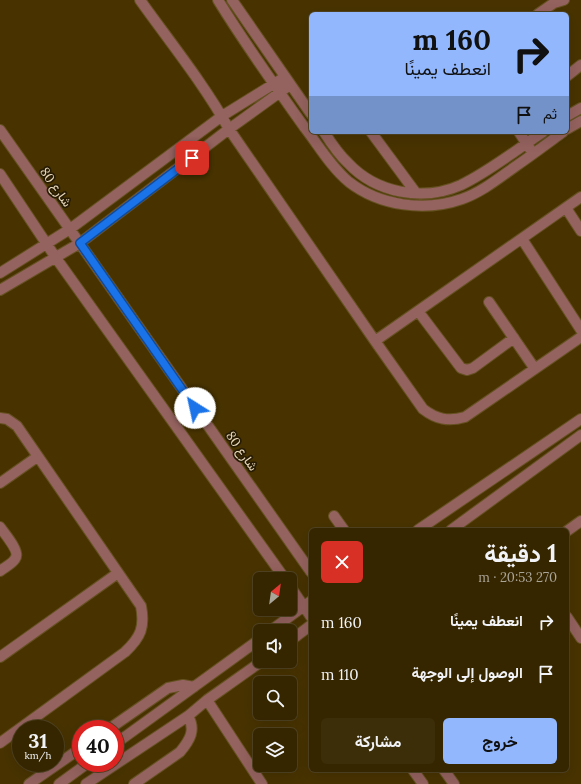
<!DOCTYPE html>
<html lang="ar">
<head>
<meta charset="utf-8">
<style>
	:root { --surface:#362600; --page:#3d2e0a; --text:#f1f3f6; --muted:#aaa599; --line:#504322; --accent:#92b7fd }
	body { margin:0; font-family:Lora,Vazirmatn,serif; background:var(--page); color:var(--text); direction:rtl; height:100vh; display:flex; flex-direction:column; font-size:15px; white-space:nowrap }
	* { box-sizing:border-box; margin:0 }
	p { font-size:13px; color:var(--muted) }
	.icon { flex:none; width:22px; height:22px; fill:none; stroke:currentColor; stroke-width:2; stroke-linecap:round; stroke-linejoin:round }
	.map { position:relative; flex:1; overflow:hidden; direction:ltr }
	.sheet { position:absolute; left:309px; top:528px; width:260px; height:244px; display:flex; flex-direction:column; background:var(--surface); border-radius:6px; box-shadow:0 4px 16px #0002,0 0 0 1px var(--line); direction:rtl }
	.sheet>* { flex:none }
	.hud { position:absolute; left:309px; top:12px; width:260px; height:122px; border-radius:6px; box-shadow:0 4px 16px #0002,0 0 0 1px var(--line); direction:rtl; background:#92b7fd; color:#111; overflow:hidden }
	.needle { width:26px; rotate:29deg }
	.tools { position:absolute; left:253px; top:572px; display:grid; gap:8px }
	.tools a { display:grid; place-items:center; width:44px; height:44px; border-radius:6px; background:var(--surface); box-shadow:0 4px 16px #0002,0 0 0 1px var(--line); font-size:20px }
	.speed { position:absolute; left:12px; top:720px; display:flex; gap:8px; font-size:20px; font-weight:700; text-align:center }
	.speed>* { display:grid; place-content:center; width:52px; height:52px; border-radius:50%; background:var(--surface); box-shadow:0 4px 16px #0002,0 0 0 1px var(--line); line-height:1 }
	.speed small { font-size:10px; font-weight:400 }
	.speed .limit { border:6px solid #d22; background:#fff; color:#111 }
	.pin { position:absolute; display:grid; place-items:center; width:34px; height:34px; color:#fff; margin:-17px; border-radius:8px; box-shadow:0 2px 6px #0006 }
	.me { position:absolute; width:44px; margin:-22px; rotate:325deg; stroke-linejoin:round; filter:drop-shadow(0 0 3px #0008) }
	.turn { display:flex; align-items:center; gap:14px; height:84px; padding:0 12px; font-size:18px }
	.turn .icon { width:52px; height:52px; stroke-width:2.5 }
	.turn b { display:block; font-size:28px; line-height:34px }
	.then { display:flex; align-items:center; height:38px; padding:0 12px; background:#0003; gap:8px; font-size:15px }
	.round { display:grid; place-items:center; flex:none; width:42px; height:42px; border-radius:6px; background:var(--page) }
	.summary { display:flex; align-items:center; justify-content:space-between; height:68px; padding:0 12px }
	h1 { font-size:24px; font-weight:700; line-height:30px }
	.primary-button { display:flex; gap:8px; margin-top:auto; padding:8px 12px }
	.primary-button a { flex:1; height:46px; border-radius:6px; background:var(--accent); color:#111; font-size:16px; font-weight:700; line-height:46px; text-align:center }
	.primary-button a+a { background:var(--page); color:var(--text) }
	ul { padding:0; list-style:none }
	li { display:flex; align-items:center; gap:12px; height:52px; padding:0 12px }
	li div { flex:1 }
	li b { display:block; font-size:15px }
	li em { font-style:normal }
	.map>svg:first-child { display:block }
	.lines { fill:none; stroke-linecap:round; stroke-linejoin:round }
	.minor-casing { stroke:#655121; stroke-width:12 }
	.minor { stroke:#94625f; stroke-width:10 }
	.route-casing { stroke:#114b97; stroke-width:10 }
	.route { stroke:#1a73e8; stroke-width:7 }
	.labels { text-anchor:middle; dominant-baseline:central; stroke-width:3.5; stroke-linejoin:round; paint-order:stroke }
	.street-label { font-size:13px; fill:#e8d8ba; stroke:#281c04 }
</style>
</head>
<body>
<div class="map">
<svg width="581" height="784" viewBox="0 0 581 784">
	<rect width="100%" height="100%" fill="#483300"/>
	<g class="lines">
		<defs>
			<path id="minor" d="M140,0C170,42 204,84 229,129L375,341L423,409C436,419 448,422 465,417L581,337
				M218,0C245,44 275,86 305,128C319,146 331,167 349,182C380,206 425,212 462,199C482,192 499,178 516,166C532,155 548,143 563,132
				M232,0L311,114
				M538,14L554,3L564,0
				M567,76L581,65
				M567,116L581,108
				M567,129L581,121
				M0,130L311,572
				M324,132C331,143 338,154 348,163C376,193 423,202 461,185C490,171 516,150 543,132
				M371,132L416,193
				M519,132L530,149
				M0,174L56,258L285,579
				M566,208L581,231
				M522,239L581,330
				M0,273L70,229L222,116L285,77
				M0,290L80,243L229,129L290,85
				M489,302L535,369
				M418,311L461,368L467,370L473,368L514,338
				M375,341L581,197
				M0,418L7,419L17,426L141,606C145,627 141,637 125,652L0,743
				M0,483L37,457
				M334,516L344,530
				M0,527C4,533 21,552 15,559C12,564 5,567 0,571
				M418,530L581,419
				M451,530L581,435
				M567,531L581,521
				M290,586L311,617
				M567,617L581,638
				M270,631L311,601
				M290,641L311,625
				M0,657L118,573
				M207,700L262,784
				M109,729L168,688L183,685L194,687
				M115,744L260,639
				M413,770L423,784
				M444,770L454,784
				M29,784L81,748
				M59,784L88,763
				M86,784L188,716L207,700L262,661
				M134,784L180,752C190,740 196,730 188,716"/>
		</defs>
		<use href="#minor" class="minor-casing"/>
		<use href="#minor" class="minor"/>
	</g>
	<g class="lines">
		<defs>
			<path id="route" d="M192,158L80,243L195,408"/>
		</defs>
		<use href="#route" class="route-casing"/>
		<use href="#route" class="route"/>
	</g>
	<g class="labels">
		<g class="street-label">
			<text transform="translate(56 187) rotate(55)">شارع 80</text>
			<text transform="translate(242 451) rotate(55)">شارع 80</text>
		</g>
	</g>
</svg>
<div class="tools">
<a><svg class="needle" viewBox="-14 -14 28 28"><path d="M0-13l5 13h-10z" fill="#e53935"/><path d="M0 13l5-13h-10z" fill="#aaa599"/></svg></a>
<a><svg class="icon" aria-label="sound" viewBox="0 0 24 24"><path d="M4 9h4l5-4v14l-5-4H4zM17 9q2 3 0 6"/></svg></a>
<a><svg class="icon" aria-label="search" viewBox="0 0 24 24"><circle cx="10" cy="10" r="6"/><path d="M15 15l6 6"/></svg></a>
<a><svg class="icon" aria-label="layers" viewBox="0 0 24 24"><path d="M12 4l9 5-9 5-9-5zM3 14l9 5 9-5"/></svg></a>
</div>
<div class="speed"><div>31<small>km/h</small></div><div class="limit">40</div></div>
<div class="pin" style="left:192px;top:158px;background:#d93025"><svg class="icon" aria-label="arrive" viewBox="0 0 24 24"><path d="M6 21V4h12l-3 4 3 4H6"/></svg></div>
<svg class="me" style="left:195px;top:408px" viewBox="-20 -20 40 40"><circle r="19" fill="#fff"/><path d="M0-13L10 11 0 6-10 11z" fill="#1a73e8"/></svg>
<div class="hud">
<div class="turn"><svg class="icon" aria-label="right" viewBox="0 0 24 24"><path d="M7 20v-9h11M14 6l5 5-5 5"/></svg><div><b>160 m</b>انعطف يمينًا</div></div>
<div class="then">ثم<svg class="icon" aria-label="arrive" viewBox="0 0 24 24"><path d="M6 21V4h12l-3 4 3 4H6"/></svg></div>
</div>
<section class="sheet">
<div class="summary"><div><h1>1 دقيقة</h1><p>270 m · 20:53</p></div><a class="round" style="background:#d93025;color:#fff"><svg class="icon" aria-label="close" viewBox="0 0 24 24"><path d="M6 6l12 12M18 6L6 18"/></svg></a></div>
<ul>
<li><svg class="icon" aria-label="right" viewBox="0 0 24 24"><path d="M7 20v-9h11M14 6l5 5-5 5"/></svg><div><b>انعطف يمينًا</b></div><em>160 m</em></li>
<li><svg class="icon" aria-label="arrive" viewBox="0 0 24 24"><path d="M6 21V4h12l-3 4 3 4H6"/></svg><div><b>الوصول إلى الوجهة</b></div><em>110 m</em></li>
</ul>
<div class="primary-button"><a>خروج</a><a>مشاركة</a></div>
</section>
</div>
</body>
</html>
